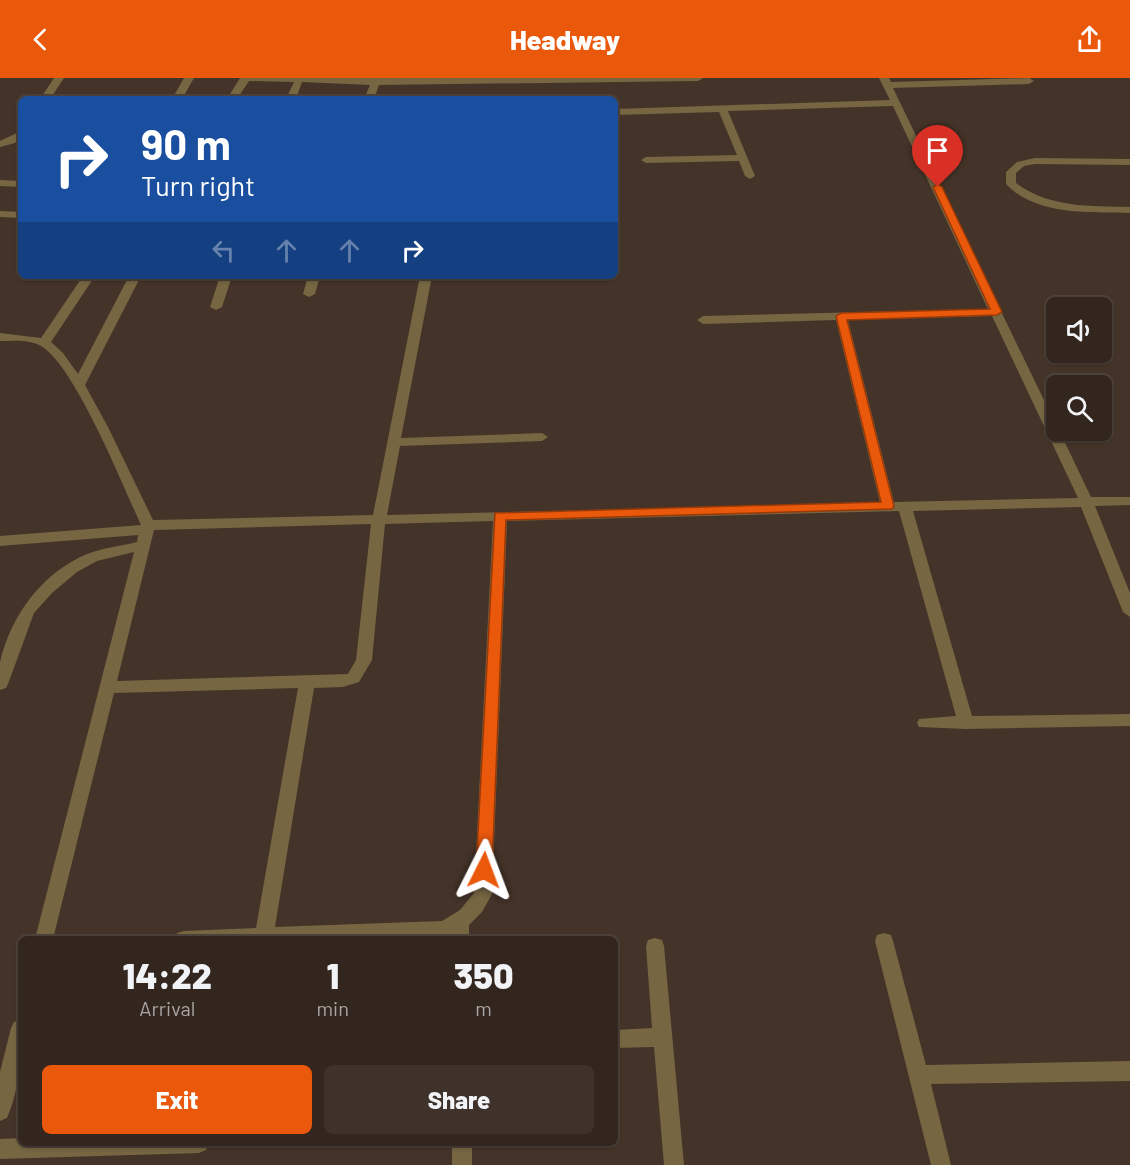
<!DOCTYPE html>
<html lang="en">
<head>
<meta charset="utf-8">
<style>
	:root { --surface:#33261e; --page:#3e322b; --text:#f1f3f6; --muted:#a9a5a4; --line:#4e433c; --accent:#ea580c }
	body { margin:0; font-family:Barlow,sans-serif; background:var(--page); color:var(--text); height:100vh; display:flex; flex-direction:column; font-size:22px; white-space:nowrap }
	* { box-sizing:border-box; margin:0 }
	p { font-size:20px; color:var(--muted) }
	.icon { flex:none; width:33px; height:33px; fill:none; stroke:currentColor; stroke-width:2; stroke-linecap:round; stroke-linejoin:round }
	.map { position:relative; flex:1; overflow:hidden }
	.sheet { position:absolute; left:18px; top:858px; width:600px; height:210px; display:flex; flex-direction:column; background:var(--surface); border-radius:9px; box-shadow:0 2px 4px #0004,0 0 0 2px var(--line) }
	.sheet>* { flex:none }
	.banner { position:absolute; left:18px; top:18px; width:600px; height:183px; border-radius:9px; box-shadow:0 2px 4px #0004,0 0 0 2px var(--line); background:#1a4fa0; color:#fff; overflow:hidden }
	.controls { position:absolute; left:1046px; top:219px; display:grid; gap:12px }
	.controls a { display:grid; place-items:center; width:66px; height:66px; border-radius:9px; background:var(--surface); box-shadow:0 2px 4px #0004,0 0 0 2px var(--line); font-size:30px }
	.pin { position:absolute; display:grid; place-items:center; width:51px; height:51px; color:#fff; margin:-62px -26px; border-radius:50% 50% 50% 0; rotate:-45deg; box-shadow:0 0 6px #0007 }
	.pin .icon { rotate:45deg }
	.me { position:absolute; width:66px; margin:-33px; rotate:3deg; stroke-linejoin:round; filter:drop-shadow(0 0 4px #0008) }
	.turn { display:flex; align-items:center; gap:21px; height:126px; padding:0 24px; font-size:27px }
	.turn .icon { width:78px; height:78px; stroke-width:2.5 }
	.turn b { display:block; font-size:42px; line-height:51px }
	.lanes { display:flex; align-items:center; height:57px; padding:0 24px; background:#0003; justify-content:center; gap:30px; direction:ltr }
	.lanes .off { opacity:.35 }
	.eta { display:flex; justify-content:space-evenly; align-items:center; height:102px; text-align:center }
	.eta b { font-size:36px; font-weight:800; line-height:42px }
	.action { display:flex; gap:12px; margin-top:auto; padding:12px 24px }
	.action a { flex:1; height:69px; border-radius:9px; background:var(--accent); color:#fff; font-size:24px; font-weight:800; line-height:69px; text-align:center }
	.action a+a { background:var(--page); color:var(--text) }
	header { display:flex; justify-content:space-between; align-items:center; height:78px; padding:0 24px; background:var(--accent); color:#fff; font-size:27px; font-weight:800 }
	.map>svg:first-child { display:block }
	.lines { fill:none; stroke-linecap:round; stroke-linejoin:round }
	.minor { fill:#766642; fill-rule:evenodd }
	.route { fill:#ea580c; stroke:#983908; stroke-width:1.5 }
</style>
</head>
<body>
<header><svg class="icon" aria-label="back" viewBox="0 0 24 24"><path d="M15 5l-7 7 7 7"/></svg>Headway<svg class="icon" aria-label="share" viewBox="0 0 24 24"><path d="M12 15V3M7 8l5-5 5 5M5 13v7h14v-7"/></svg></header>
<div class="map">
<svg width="1130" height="1087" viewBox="0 0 1130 1087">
	<rect width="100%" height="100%" fill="#443328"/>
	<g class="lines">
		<path class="minor" d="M54,0H64L50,21H40Z
			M184,0H194L182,21H172Z
			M240,0H703L698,3L379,7L374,21H364L370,7L302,4L296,21H286L294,4L249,3L237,21H227Z
			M879,0H889L891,4L1029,0L1034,3L1029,6L893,10L1056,347V352H1059L1091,419H1130V427L1095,428L1130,515V539L1123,534L1081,429L913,433L972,638L1130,636V648L966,651L919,649L917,645L919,641L956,638L899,433L507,443L492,816L482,834L469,847V861H451V856L442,859L394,861H175L177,855L184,853L256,850L298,610L114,615L53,861H35L134,474L97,483L77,494L52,515L34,535L8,606L6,610L0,612C0,603 0,593 0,584C11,537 42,495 87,476C102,470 121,468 137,464L138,457L0,468V458L141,447C123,408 75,288 41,268C29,261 13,263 0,263V255L41,260L83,198H95L51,264L63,275L78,296L129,198H141L85,307L108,349L153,442L373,437L420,198H432L401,360L542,355L548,359L542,363L400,368L387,437L880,425L836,242L703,246L697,242L703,238L988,231L893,28L728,33L755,98L750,101L745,98L739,83L646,85L641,82L646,79L737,77L719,34L615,37V31L890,22ZM992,238L1078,420L894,424L848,242ZM493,443L474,815L460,832L442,843L275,849L314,610L343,609L359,604L372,582L385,446ZM371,446L356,582L348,596L117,603L154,452Z
			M21,53V61L15,65L0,69V63Z
			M1035,80L1130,81V87L1035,86L1024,88L1016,95V105C1050,130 1090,128 1130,129V135C1090,134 1036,138 1006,106V94L1017,84Z
			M0,102L21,103V109L0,108Z
			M0,133L21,134V140L0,139Z
			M220,198H232L222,229L216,232L210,229Z
			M308,198H320L315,216L309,219L303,216Z
			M884,855L891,857L893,863L926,987L1130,983V1003L931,1006L951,1087H931L875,863L877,857Z
			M655,860L662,862L664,868L684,1087H664L654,969L615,970V952L652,950L646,868L648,862Z
			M21,941C21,975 21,1008 7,1040L0,1043V994L11,950L14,944Z
			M21,1060V1065H209L206,1072L199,1075L0,1081V1061Z
			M452,1065H472V1087H452Z"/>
	</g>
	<path class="route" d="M938,106L942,109L1002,234L997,237L847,242L894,428L892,431L506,442L492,792L489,797H478L476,792L495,435L881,424L836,238L841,235L990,231L933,109Z"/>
</svg>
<div class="controls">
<a><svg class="icon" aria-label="sound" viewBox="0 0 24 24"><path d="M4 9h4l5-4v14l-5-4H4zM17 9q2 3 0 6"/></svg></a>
<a><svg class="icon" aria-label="search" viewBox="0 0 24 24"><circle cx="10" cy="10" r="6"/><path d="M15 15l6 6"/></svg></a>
</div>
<div class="pin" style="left:938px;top:109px;background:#d93025"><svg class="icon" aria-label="arrive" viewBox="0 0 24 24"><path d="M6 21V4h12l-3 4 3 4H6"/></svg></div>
<svg class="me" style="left:484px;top:792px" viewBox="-20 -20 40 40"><path d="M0-17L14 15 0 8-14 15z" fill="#ea580c" stroke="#fff" stroke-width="4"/></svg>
<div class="banner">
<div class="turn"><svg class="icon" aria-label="right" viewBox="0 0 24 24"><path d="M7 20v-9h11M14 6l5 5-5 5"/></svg><div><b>90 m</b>Turn right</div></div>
<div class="lanes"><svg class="icon off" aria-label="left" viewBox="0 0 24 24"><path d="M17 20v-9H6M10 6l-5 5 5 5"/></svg><svg class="icon off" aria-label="ahead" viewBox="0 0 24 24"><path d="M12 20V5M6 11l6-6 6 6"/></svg><svg class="icon off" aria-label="ahead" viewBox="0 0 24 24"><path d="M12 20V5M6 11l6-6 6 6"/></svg><svg class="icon" aria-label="right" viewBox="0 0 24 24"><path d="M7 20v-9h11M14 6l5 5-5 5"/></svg></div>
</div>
<section class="sheet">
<div class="eta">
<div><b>14:22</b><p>Arrival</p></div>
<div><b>1</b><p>min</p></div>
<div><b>350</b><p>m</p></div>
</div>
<div class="action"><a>Exit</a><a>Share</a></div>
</section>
</div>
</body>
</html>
